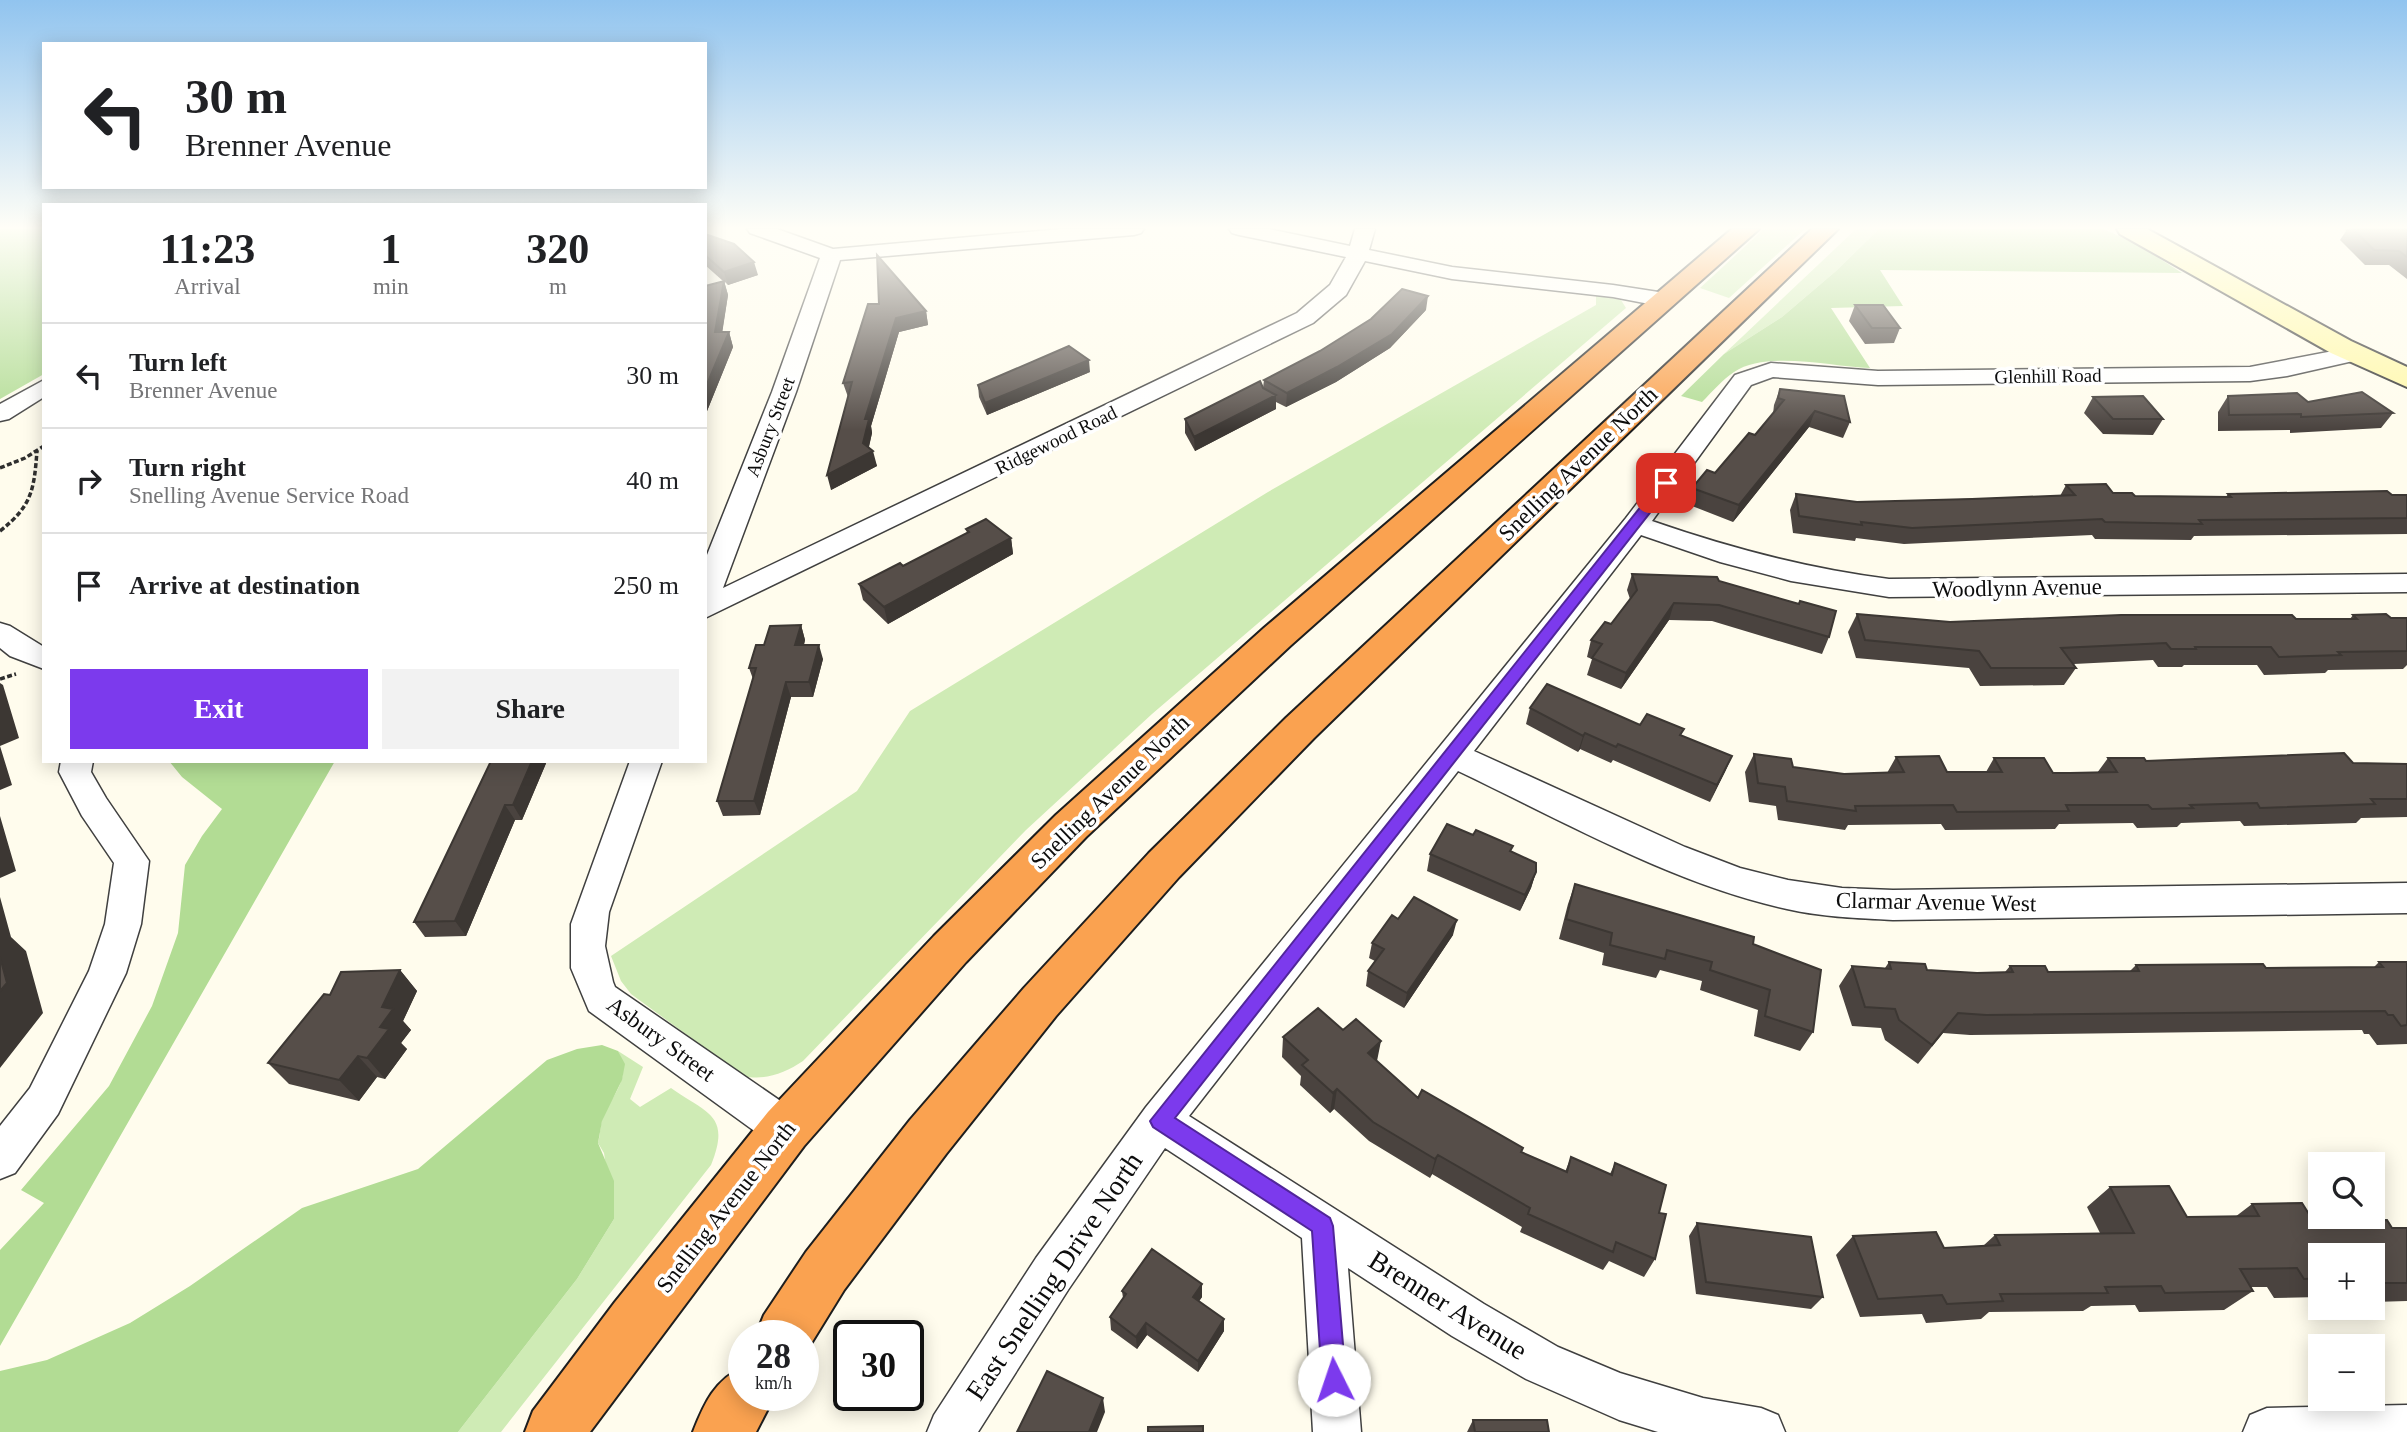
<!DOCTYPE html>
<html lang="en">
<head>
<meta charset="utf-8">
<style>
	:root { --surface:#fff; --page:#f2f2f2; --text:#202124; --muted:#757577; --line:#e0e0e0; --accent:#7c3aed }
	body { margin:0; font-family:"Times New Roman",serif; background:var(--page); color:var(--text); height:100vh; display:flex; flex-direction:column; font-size:26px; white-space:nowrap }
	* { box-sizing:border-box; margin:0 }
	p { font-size:23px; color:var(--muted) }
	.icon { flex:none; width:38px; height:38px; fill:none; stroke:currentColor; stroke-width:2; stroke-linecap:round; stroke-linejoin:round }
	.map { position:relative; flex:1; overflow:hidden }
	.sheet { position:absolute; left:42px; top:203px; width:665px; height:560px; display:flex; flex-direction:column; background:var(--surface); border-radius:0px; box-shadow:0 4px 18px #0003 }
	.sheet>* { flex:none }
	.hud { position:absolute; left:42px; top:42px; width:665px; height:147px; border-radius:0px; box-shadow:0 4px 18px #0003; background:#fff; color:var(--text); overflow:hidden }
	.tools { position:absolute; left:2308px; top:1152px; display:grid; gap:14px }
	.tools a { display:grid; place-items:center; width:77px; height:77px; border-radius:0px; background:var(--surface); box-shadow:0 4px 18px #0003; font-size:35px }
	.speed { position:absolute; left:728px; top:1320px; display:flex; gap:14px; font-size:35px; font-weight:700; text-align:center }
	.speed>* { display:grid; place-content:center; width:91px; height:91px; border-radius:50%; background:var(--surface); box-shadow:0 4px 18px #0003; line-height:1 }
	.speed small { font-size:18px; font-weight:400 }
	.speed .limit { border:4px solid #111; border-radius:10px; background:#fff; color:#111 }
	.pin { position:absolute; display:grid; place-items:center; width:60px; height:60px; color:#fff; margin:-30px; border-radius:14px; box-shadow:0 4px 10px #0006 }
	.me { position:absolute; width:77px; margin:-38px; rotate:356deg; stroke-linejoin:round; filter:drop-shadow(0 0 5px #0008) }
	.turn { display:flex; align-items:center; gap:24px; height:147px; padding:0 28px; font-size:32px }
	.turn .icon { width:91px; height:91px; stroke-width:2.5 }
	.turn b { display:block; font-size:49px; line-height:60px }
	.eta { display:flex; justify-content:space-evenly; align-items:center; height:119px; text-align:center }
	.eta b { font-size:42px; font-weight:600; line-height:49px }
	.button { display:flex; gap:14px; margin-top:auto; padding:14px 28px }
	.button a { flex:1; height:80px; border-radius:0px; background:var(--accent); color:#fff; font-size:28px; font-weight:600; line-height:80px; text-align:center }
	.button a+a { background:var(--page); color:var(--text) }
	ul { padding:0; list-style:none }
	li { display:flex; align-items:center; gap:21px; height:105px; padding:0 28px; border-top:2px solid var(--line) }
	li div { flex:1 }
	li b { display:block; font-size:26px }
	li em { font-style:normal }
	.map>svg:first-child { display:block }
	.green { fill:#cfebb5 }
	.forest { fill:#b2dc94 }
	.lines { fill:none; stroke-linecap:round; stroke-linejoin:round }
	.street-casing { stroke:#404040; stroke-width:3 }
	.secondary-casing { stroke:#2f2f2f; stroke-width:4 }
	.highway-casing { stroke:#1e1e1e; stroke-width:4 }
	.path { stroke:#2f2f2f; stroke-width:3.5; stroke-dasharray:5 2.5; stroke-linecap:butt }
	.street { fill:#fff; fill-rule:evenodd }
	.secondary { fill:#fff8a8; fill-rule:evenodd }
	.highway { fill:#faa250; fill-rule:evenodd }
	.wall { fill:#4a433f }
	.shaded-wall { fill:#3c3733 }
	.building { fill:#564e49; stroke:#3c3733; stroke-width:2 }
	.route { fill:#7c3aed; stroke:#51269a; stroke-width:2 }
	.labels { text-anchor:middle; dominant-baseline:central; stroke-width:7; stroke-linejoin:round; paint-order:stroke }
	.far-street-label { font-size:19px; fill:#0d0d0d; stroke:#fff }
	.street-label { font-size:23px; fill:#0d0d0d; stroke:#fff }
	.near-street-label { font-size:28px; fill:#0d0d0d; stroke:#fff }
</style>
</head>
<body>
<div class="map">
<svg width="2407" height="1432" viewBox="0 0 2407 1432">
	<rect width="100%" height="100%" fill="#fffced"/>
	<path class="green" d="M1764,229H1805L1729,298L1700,288Z
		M1856,229H1879L1836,271L1782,317L1724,354Z
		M1596,295L1621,300L1626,308L1152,714L1026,830L803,1061C785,1073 765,1081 743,1076L631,994L621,981L611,956L857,791L910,711L1268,492L1596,305Z
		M618,1051L643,1067L630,1099L640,1107L671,1088C708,1114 731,1115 711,1165L501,1432H458L577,1279L614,1219L604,1153L598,1143C600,1136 600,1127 602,1120C611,1095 633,1079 618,1051Z"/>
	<path class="forest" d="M0,229H44V374L0,399Z
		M1879,229H2104L2140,246L2182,273L1880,270L1903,306L1831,308L1870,368C1832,367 1767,350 1734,372C1723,379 1712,392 1702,402L1681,396L1724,354L1782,317L1836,271Z
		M169,761H335L0,1346V1250L44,1203L21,1190L109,1086L152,1006L178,933L185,865L202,836L222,809L182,777Z
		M602,1045L618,1051L625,1064L622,1080L602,1121L598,1143L614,1181V1219L577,1279L458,1432H0V1371L47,1360L130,1323L190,1286L302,1208L418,1169L547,1060L577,1049Z"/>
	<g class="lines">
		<defs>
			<path id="street" d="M747,229H777L833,249L1062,229H1144L1141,233L1134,235L840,260L796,392L723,588L1297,313L1330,285L1346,257L1239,235L1232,233L1229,229H1269L1350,246L1355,229H1375L1369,250L1452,267L1613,285L1665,293L1673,295L1676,300L1673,305L1665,307L1613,297L1452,279L1365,261L1346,295L1313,323L705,618V560L772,392L820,258L750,233Z
				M2354,347L2362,349L2366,354L2362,359L2287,376L2250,381L1878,385L1773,377L1751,385L1652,521C1730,548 1807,569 1889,579L2407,574V592L1889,597L1791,581L1720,562L1641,535L1474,751L1685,847L1740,868L1788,880L1842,888L1893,890L2407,883V913L1893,920C1857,918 1822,917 1787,909C1673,884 1563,821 1458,771L1189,1116L1484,1304L1558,1347L1620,1373L1703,1398L1761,1408L1778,1415L1785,1432H1658L1619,1420L1526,1379L1452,1336L1348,1268L1361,1432H1313L1302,1238L1165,1148L1068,1290L978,1432H927L934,1415L1036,1258L1146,1107L1626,518L1735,375L1771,363L1878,371L2250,367Z
				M44,380V397L9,419L0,421V404Z
				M0,623L10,626L44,647V669L10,656L0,648Z
				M61,761H93L91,772L106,798L149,861L141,924L126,973L58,1114L15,1173L0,1179V1126L30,1088L89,971L105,924L114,863L82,816L59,772Z
				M630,761H662L609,912L605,946L613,982L615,987L801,1115L807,1129L801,1143L786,1148L771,1143L589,1011L571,968V924Z
				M2407,1405V1432H2243L2250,1415L2267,1408Z"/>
			<path id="secondary" d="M2117,229H2147L2351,341L2407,367V387L2331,353L2120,234Z"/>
			<path id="highway" d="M1732,229H1759L1290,646L1086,837L966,962L804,1146L590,1432H525L533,1411L615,1302L768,1112L934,936L1056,815L1264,628Z
				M1812,229H1838L1314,738L1179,877L1056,1016L946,1154L844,1290L804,1355L803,1335H756L764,1315L806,1252L910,1120L1024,988L1149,853L1286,718Z
				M744,1367V1395H775L756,1432H693C704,1404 715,1379 744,1367Z"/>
		</defs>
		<use href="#street" class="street-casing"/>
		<use href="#secondary" class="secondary-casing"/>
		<use href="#highway" class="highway-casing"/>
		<path class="path" d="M0,468L25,458L44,446
			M0,531C32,506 34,490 37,451
			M0,679L16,674"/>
		<use href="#street" class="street"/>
		<use href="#secondary" class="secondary"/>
		<use href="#highway" class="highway"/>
	</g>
	<path class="wall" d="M2345,229H2407V279L2389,265H2365L2340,240L2346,231Z
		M705,234L758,275L728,285L724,281L728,295L722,332H729L733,347L705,416L723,281L705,265Z
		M879,304L926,311L928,325L899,332L871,426L872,433L869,447L877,466L831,490L848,397L843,383Z
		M1855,305L1900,328L1894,343L1865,344L1849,321Z
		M1426,310L1390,348L1336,382L1286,407L1276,402V409L1195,451L1185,433V419L1263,388L1264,380Z
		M1090,372L987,415L979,397L978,385Z
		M1780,389L1850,422L1843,438L1809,427L1733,522L1687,504L1692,488L1715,473L1755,435L1773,414L1774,405Z
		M2228,396L2308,402L2393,413L2381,428L2290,433V430L2218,431V412Z
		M2093,397L2163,419L2153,435L2103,434L2084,413Z
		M2066,485L2135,496L2226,497L2228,494L2407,495V534L2194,536L2191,540L2095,539L2092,535L1904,544L1856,538L1855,541L1793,533L1790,510L1796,494L1857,502L2060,496Z
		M966,529L1011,538L1013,554L888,624L863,600L859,584L903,566L967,533Z
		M1632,574L1719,581L1829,637L1822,654L1712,621L1669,620L1621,689L1587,675L1592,659L1587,657L1591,640L1611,624L1630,599L1627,590Z
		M1857,614L1950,622L2350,619L2353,615L2391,618H2407V665L2403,669L2328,670L2325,673L2264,675L2257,665H2184L2182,667H2158L2153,660L2074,664L2076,668L2064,685L1980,686L1969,668L1856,658L1848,632Z
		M801,625L805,640L804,645L823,659L813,697H791L760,815L723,816L717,801L753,679L749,668L764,645Z
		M1530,708L1640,725L1732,756L1710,802L1613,760L1611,763L1580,749L1578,752L1526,724Z
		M1754,754L1793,767L1844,774L1887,773L1896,757L1947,772H1986L1994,758L2053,773H2097L2108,758L2146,761L2407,764V817L2361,818L2356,823L2244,826L2240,821L2181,823L2177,827L2137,828L2133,823L2059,824L2055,829L1945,830L1941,824L1848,825L1845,830L1778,820L1776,806L1749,802L1745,772Z
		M491,761H547L522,820H515L466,936L425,937L414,922Z
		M1511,852L1536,872L1531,888L1520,911L1427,871L1430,854Z
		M1575,884L1753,944L1813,1032L1800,1051L1754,1036L1758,1010L1700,990L1702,981L1660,970L1656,978L1602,965L1604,953L1559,939L1568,904Z
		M1398,919L1453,935L1404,1008L1366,986L1368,971L1375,961L1369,958L1372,943Z
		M1889,962L1927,970L1977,973L2005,972L2010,966L2048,972L2130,971L2136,965L2266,968L2374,967L2379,962H2407V1044L2377,1045L2369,1034H2364L2362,1030L1970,1035L1943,1033L1918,1064L1885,1040L1881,1028L1852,1026L1839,986L1852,966L1885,968Z
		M400,970L417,991L403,1021L411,1030L401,1043L407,1049L385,1079L377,1077L359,1101L289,1084L268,1063L330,995Z
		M1283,1037L1377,1061L1418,1098L1521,1152L1565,1172L1571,1157L1610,1174L1615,1163L1659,1213L1655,1259L1644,1277L1609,1261L1603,1270L1520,1232L1522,1227L1432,1174L1430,1178L1369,1141L1334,1109L1330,1113L1300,1085L1301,1076L1282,1057Z
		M2110,1187L2187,1217H2235L2252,1204L2314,1222L2392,1228H2407V1301L2373,1302V1255H2320V1297L2274,1298L2267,1287H2250L2253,1291L2224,1310L2139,1312L2135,1305L2091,1306L2083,1311L1989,1312L1981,1319L1926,1323L1922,1314L1860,1317L1836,1255L1853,1236L1944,1248L1983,1246L1995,1235L2100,1233L2087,1207Z
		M1697,1223L1823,1297L1811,1309L1696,1294L1689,1236Z
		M1202,1284V1297L1199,1301L1224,1331L1198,1372L1147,1335L1137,1349L1111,1330L1110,1317L1123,1298L1122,1291Z
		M1473,1420L1549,1432H1467Z"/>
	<path class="shaded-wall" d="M754,262L758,275L728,285L724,272Z
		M724,281L728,295L720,347L715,332Z
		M1428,296L1426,310L1390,348L1336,382L1286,407L1287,393Z
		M926,311L928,325L899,332L871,426L872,433L867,454L873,451L877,466L831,490L827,475L863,443L865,419L896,318Z
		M729,332L733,347L705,416V389Z
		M1089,360L1090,372L987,415L985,403Z
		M1276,395V409L1195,451L1194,437Z
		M1815,411L1809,427L1733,522L1739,505Z
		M1011,538L1013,554L888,624L884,607Z
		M1674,603L1669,620L1621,689L1626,673Z
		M801,625L805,640L800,659L795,645Z
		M819,645L823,659L813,697L809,682Z
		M786,682L791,697L760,815L754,801Z
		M0,683L3,685L19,738L0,746L12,785L0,790Z
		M1585,733L1580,749L1578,752L1583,736Z
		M1732,756L1725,772L1710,802L1717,785Z
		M532,761H547L522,820L513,805Z
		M505,805L515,820L466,936L455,921Z
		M0,816L16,871L0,878Z
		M1536,872L1531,888L1520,911L1525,895Z
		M0,897L11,937L26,951L43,1013L0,1068Z
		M1457,920L1453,935L1404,1008L1407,993Z
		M400,970L417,991L403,1021L411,1030L401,1043L407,1049L385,1079L367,1058L380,1027L382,1007Z
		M1381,1041L1377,1061L1368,1053Z
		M358,1056L377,1077L359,1101L339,1080Z
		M1337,1089L1334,1109L1330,1113L1333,1093Z
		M1438,1155L1432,1174L1430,1178L1435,1159Z
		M1202,1284V1297L1193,1310V1297Z
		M1224,1319V1331L1198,1372V1361Z
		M1146,1323L1147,1335L1137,1349L1136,1337Z
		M1103,1398L1105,1412L1097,1432H1089Z"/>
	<path class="building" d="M2353,229H2407V257L2399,251L2374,250Z
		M705,234L734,244L754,262L724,272L705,255Z
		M877,255L926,311L896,318L865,419H869L863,443L873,451L827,475L852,382L843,383L868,304H879Z
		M724,281L715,332H729L705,389V286Z
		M1402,289L1428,296L1392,334L1337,367L1287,393L1264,380L1320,351L1371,319Z
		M1855,305H1883L1900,328H1872Z
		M1069,346L1089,360L985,403L978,385Z
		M1260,381L1263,388L1276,395L1194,437L1185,419Z
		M1780,389L1844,396L1850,422L1815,411L1739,505L1692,488L1707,470L1715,473L1749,433L1755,435L1784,400L1778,398Z
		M2362,392L2393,413L2301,417V414L2229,415L2228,396L2297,393L2308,402Z
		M2143,396L2163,419H2113L2093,397Z
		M2106,484L2113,493H2132L2135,496L2231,497L2228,494L2387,491L2392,495H2407V518L2199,520L2202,524L2105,522L2102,519L1912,528L1861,522L1862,525L1799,516L1796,494L1857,502L1972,499L2075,495L2066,485Z
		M986,519L1011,538L884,607L859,584L900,563L903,566L969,532L966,529Z
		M1632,574L1717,577L1719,581L1799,604L1800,601L1836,611L1829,637L1719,605L1674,603L1626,673L1592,658L1602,644L1591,640L1605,622L1611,624L1637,590Z
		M1857,614L1950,622L2121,615H2292L2296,619H2357L2353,615L2386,614L2391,618H2407V651L2338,652L2341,655L2279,657L2271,647H2195L2196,649H2171L2166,643L2061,648L2076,668H1991L1979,651L1865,640Z
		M801,625L795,645H819L809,682H786L754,801H717L756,668H749L756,645H764L770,626Z
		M1547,684L1640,725L1647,714L1684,729L1680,735L1732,756L1717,785L1618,744L1616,747L1585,733L1583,736L1530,708Z
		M2344,753L2353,763L2407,764V799H2371L2375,804L2260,808L2257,803L2190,805L2193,808L2152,809L2148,805H2066L2069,811L1957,812L1953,805L1855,806L1856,811L1787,801L1785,787L1758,783L1754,754L1791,759L1793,767L1844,774L1904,772L1896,757L1939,756L1947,772H2002L1994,758H2044L2053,773H2070L2117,772L2108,758H2144L2146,761Z
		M491,761H532L513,805H505L455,921L414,922Z
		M1447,824L1473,835L1476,830L1513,846L1510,851L1536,863V872L1525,895L1430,854Z
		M1575,884L1754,937L1753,944L1821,970L1813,1032L1765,1016L1770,990L1710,970L1712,962L1667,950L1665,959L1610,945L1612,933L1566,919Z
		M1414,897L1457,920L1407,993L1368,971L1384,949L1372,943L1392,915L1398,919Z
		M0,957L7,983L0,991Z
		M1889,962L1925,964L1927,970L1977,973L2013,972L2010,966H2045L2048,972L2139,971L2136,965L2263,964L2266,968L2383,967L2379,962H2407V1025L2401,1026L2393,1015H2388L2385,1011L1986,1015L1958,1013L1932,1045L1899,1020L1895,1009L1865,1007L1852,966L1891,969Z
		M400,970L382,1007L393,1009L380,1027L389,1029L367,1058L358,1056L339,1080L268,1063L324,994L330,995L341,972Z
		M1318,1008L1343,1030L1356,1019L1381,1041L1368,1053L1418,1098L1422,1090L1523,1148L1521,1152L1567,1172L1571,1157L1612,1175L1615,1163L1666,1185L1659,1213L1666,1214L1655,1259L1616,1242L1613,1252L1528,1214L1530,1208L1438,1155L1435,1159L1373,1122L1337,1089L1333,1093L1302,1065L1308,1060L1283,1037Z
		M2169,1186L2187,1217L2259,1216L2252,1204L2302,1203L2314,1222L2387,1220L2392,1228H2407V1283H2378L2375,1278H2373V1255H2320V1278L2304,1279L2297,1268L2240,1269L2253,1291L2165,1293L2161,1286L2105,1287L2108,1293L2000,1294L2003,1301L1947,1304L1942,1295L1878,1299L1853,1236L1936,1232L1944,1248L2000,1245L1995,1235L2134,1233L2110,1187Z
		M1697,1223L1811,1237L1823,1297L1706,1282Z
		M1152,1249L1202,1284L1193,1297L1224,1319L1198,1361L1146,1323L1136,1337L1110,1317L1126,1294L1122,1291Z
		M1047,1371L1103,1398L1089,1432H1017Z
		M1473,1420H1547L1549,1432H1475Z
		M1203,1426V1432H1148V1427Z"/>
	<linearGradient id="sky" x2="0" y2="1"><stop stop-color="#91c4ef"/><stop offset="0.53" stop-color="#fffef7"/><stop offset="1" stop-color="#fffef7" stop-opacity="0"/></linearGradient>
	<rect width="2407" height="430" fill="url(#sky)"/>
	<path class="route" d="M1666,479L1671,480V486L1175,1118L1330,1218L1333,1226L1346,1380L1342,1389L1334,1392L1325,1389L1322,1380L1312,1231L1153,1127L1150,1121L1662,480Z"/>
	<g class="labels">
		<g class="far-street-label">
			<text transform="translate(2048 376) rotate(-1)">Glenhill Road</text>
			<text transform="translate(770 427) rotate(-69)">Asbury Street</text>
			<text transform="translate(1056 440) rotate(-26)">Ridgewood Road</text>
		</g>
		<g class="street-label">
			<text transform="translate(1578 464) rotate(-44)">Snelling Avenue North</text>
			<text transform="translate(2017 588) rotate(-1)">Woodlynn Avenue</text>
			<text transform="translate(1110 792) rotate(-44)">Snelling Avenue North</text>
			<text transform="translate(1936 902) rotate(1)">Clarmar Avenue West</text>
			<text transform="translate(661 1039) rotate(36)">Asbury Street</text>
			<text transform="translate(726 1207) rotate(-52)">Snelling Avenue North</text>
		</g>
		<g class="near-street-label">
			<text transform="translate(1054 1276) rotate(-56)">East Snelling Drive North</text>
			<text transform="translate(1448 1305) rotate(32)">Brenner Avenue</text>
		</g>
	</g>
</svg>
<div class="tools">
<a><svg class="icon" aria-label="search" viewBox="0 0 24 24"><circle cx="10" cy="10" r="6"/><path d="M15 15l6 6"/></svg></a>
<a>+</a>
<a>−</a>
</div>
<div class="speed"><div>28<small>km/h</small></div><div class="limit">30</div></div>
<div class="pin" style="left:1666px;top:483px;background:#d93025"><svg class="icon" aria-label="arrive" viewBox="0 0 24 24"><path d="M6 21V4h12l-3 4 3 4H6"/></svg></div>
<svg class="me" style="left:1334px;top:1380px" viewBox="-20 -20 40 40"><circle r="19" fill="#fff"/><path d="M0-13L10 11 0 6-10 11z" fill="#7c3aed"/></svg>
<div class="hud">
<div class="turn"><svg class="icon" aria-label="left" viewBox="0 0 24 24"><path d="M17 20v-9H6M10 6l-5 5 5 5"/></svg><div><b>30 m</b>Brenner Avenue</div></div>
</div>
<section class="sheet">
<div class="eta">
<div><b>11:23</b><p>Arrival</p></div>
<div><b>1</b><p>min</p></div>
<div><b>320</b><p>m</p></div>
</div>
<ul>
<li><svg class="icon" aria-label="left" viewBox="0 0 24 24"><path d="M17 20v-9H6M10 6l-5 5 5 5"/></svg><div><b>Turn left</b><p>Brenner Avenue</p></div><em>30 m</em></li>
<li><svg class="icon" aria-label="right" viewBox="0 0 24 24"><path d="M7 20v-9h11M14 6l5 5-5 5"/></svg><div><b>Turn right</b><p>Snelling Avenue Service Road</p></div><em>40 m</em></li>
<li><svg class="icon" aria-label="arrive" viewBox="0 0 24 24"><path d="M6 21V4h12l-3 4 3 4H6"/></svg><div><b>Arrive at destination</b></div><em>250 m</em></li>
</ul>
<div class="button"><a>Exit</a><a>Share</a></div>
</section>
</div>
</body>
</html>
